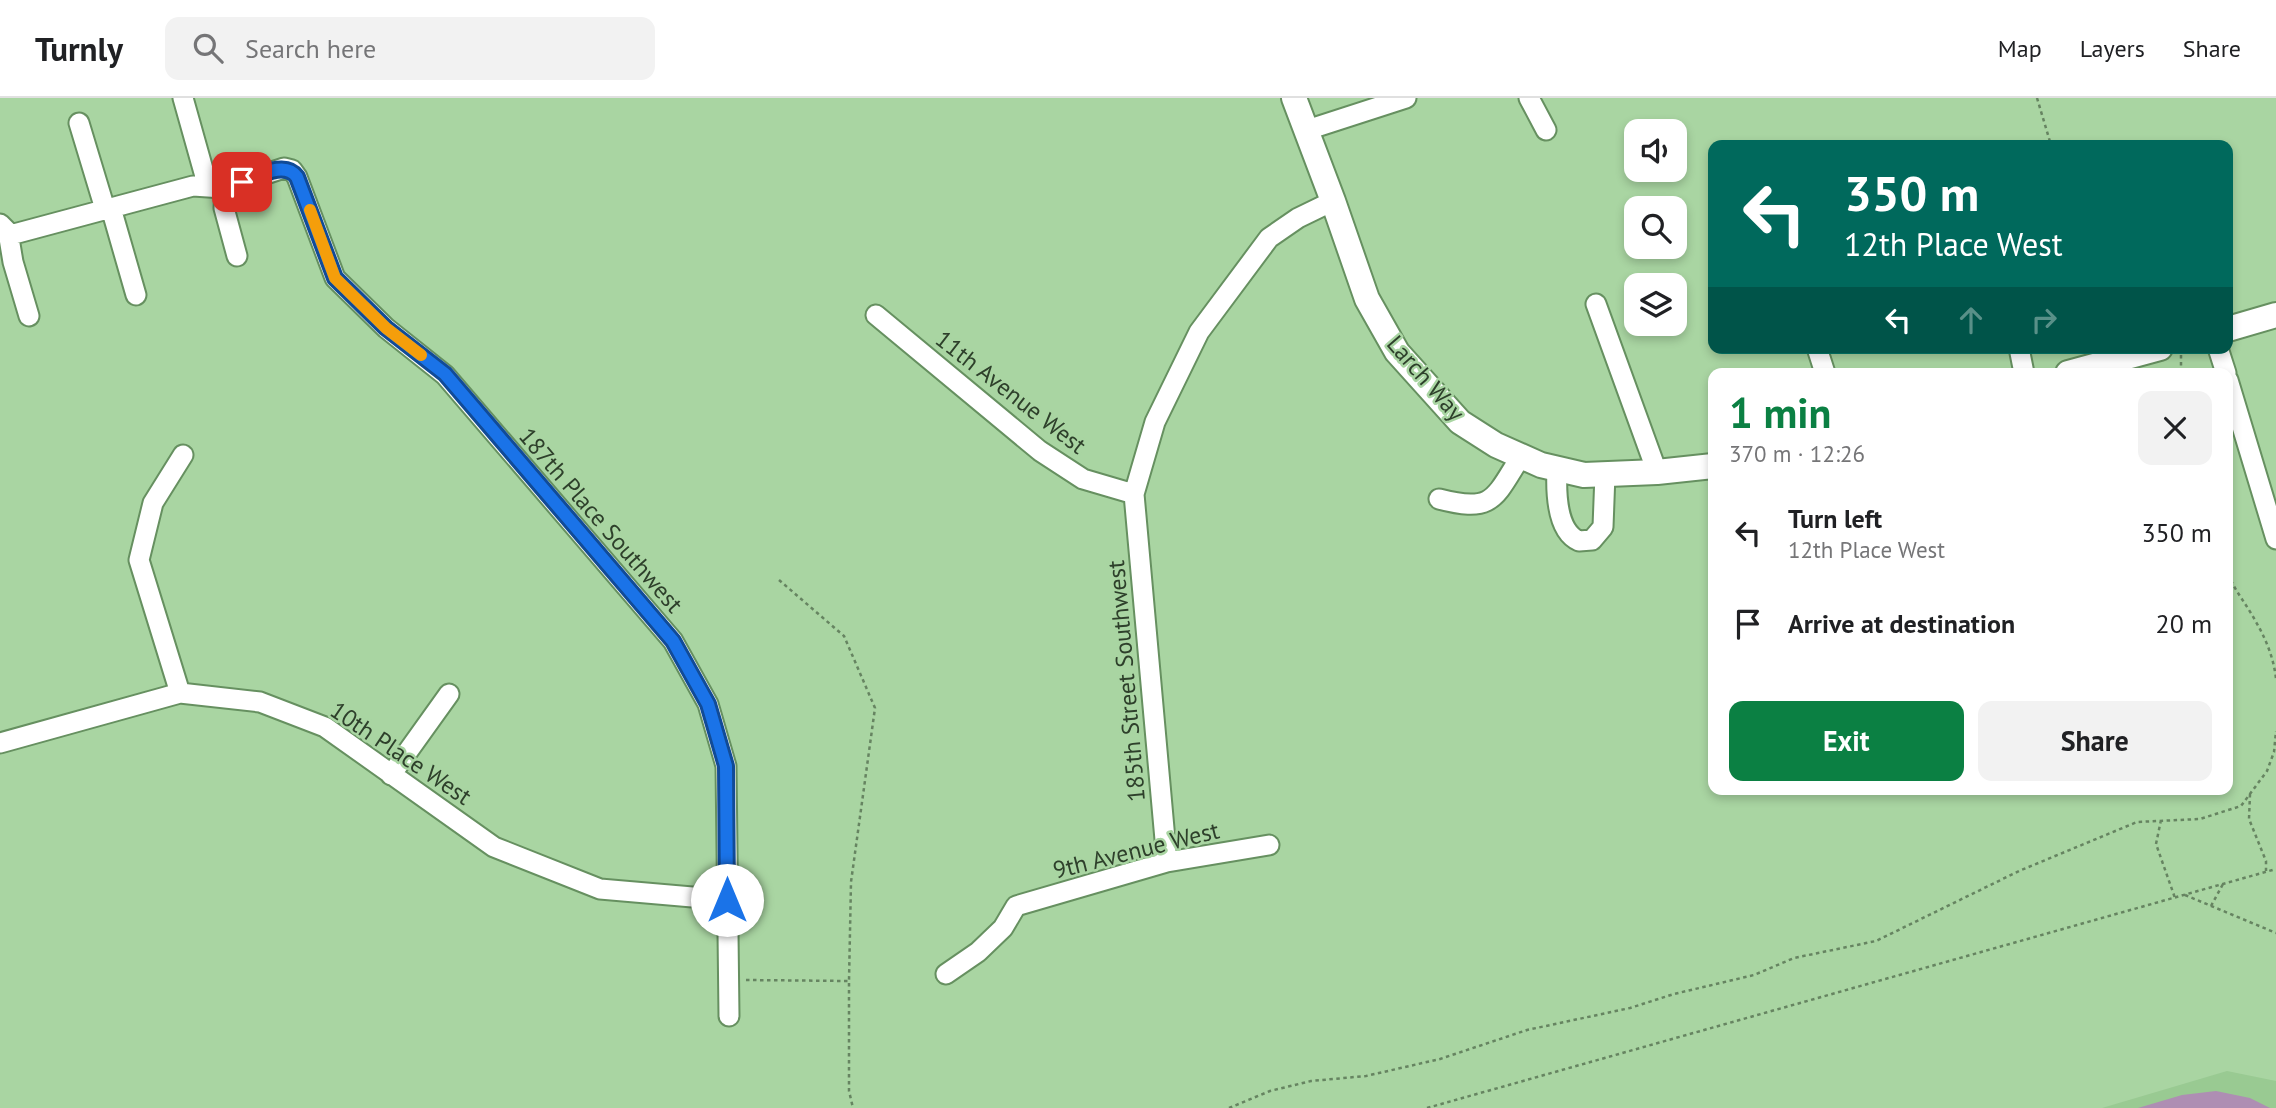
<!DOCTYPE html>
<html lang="en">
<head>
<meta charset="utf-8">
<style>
	:root { --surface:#fff; --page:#f2f2f2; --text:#202124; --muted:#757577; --line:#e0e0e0; --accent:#0b8043 }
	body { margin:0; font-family:"PT Sans",sans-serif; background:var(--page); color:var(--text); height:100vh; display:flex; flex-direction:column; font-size:26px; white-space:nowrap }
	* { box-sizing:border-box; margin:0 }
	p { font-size:23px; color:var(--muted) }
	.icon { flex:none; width:38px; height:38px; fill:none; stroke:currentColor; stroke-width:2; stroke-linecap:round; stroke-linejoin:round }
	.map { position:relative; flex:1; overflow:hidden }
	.side { position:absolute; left:1708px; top:270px; width:525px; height:427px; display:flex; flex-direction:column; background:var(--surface); border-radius:14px; box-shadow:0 4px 10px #0003 }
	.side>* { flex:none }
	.top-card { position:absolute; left:1708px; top:42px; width:525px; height:214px; border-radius:14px; box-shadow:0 4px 10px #0003; background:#00695c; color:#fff; overflow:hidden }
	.controls { position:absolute; left:1624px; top:21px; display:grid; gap:14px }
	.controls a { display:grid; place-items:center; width:63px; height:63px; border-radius:14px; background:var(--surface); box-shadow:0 4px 10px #0003; font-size:35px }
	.pin { position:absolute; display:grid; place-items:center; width:60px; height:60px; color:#fff; margin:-30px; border-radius:14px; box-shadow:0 4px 10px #0006 }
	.me { position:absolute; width:77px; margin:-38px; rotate:0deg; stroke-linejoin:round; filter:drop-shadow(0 0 5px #0008) }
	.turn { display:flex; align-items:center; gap:24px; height:147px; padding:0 21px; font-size:32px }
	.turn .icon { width:91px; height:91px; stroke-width:2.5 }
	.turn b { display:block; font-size:49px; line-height:60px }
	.lanes { display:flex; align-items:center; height:66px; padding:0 21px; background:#0003; justify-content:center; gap:35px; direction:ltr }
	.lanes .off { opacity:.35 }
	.round { display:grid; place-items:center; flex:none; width:74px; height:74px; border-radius:14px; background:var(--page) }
	.head { display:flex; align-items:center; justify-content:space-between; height:119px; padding:0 21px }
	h1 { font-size:42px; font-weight:800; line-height:52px; color:var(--accent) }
	.primary-button { display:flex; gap:14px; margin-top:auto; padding:14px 21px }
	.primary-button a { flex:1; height:80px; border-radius:14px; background:var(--accent); color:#fff; font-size:28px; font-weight:800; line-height:80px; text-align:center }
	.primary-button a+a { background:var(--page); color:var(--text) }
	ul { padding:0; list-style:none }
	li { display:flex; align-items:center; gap:21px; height:91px; padding:0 21px }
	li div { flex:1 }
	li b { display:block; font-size:26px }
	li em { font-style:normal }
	header { display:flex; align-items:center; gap:42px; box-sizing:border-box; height:98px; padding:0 35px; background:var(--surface); border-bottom:2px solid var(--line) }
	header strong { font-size:33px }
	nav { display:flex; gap:38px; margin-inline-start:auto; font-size:24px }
	.search { width:490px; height:63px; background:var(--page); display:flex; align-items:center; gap:18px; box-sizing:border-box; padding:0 24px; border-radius:14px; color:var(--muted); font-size:26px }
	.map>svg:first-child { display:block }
	.built { fill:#99ca92 }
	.green { fill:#ae8eb3 }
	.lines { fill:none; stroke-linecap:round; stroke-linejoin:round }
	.minor-casing { stroke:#669060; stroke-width:23 }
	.major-casing { stroke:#669060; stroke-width:28 }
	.path { stroke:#668461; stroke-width:2.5; stroke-dasharray:3.5 3.5; stroke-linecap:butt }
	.minor { stroke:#fff; stroke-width:19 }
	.major { stroke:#fff; stroke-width:24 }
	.route-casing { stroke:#114b97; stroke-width:18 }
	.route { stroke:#1a73e8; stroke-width:12 }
	.slow { stroke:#f59e0b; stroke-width:12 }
	.labels { text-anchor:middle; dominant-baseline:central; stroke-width:5; stroke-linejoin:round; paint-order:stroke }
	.street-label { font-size:24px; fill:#2e402b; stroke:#a9d5a2 }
</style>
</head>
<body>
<header>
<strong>Turnly</strong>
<div class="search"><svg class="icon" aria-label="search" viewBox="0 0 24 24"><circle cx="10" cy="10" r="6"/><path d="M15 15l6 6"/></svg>Search here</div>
<nav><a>Map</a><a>Layers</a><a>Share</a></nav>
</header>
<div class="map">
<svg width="2276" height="1010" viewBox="0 0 2276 1010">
	<rect width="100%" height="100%" fill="#a9d5a2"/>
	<path class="built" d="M2227,973L2276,983V1010H2102Z"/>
	<path class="green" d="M2216,993L2250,1000L2270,1010H2138L2182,997Z"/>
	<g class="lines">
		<defs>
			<path id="minor" d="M183,0L208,89
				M1529,0L1546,32
				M79,25L105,111
				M1307,32L1406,0
				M225,90L224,110L237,158
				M111,110L136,197
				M0,126L8,134L14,136L193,88L223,90L284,70L292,72L297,79L335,180L386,230L445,277L673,543L708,606L726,668L729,918
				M8,134L13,164L29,218
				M1596,206L1657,374
				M876,217L1040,353L1083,381L1134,396
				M1817,250L1825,275
				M2019,250L2024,275
				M2218,250L2226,275
				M2228,282L2276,441
				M1557,371C1556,392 1556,433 1579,443L1592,442L1603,429L1605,376
				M1439,401C1493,415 1494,401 1521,358
				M180,595L139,462L153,405L183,357
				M0,645L180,595L260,604L325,629L494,749L600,791L727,802
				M391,677L449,596
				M1167,764L1134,396L1155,324L1199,234L1269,140L1298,120L1333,103
				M946,876L978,854L1003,830L1016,808L1167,764L1269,747"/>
			<path id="major" d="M1294,0L1333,103L1367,201L1397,254L1460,324L1496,347L1541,367L1584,377L1657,374L1713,368
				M2228,231L2276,217
				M2068,275L2160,250"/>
		</defs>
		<use href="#minor" class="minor-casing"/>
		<use href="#major" class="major-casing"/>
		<path class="path" d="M2037,0L2051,47
			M2181,257V275
			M2228,476C2235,493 2247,507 2256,524C2266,541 2274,561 2276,581
			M779,482L844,538L875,610L851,784L849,883
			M2250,696L2249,721L2266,763V773
			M2161,722L2156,746L2175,800
			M2185,797L2276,835
			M2211,808L2223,786
			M746,882L849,883V993L853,1010
			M1229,1010L1270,993L1311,983L1366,978L1440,961L1527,932L1630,910L1674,896L1754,877L1794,860L1876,843L2019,773L2137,724L2200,721L2241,708L2267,673L2274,654L2276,633
			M1427,1010L2276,771"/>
		<use href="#minor" class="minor"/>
		<use href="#major" class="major"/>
	</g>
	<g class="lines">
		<defs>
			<path id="route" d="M242,84C259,78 285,62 297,79L335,180L386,230L445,276L673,543L708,606L726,668L727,802"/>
		</defs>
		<use href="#route" class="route-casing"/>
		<use href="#route" class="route"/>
		<path class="slow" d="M310,112L335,180L386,230L421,257"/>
	</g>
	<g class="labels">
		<g class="street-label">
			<text transform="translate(1426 280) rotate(49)">Larch Way</text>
			<text transform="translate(1011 294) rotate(38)">11th Avenue West</text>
			<text transform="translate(601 422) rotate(49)">187th Place Southwest</text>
			<text transform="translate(1126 583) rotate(-95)">185th Street Southwest</text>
			<text transform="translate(401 655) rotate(34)">10th Place West</text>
			<text transform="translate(1136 752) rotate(-14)">9th Avenue West</text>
		</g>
	</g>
</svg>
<div class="controls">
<a><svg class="icon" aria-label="sound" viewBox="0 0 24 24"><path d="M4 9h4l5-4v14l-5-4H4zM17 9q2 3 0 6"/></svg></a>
<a><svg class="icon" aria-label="search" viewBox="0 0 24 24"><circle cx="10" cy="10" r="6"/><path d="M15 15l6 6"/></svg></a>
<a><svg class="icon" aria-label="layers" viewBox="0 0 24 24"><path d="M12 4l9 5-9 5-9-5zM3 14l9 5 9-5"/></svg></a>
</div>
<div class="pin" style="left:242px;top:84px;background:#d93025"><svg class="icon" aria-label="arrive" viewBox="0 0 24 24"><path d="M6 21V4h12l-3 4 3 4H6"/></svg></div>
<svg class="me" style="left:727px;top:802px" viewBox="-20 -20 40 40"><circle r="19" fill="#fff"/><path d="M0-13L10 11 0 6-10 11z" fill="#1a73e8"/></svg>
<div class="top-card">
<div class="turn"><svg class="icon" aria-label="left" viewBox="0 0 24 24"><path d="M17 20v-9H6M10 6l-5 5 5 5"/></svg><div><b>350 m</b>12th Place West</div></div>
<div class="lanes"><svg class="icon" aria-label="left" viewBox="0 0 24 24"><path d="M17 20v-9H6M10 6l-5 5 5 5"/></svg><svg class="icon off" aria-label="ahead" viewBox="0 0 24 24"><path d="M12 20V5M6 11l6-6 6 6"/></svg><svg class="icon off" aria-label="right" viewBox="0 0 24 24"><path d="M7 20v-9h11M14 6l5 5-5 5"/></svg></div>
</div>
<section class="side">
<div class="head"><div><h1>1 min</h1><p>370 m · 12:26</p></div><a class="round"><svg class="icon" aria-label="close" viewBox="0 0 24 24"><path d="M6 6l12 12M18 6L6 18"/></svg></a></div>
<ul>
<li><svg class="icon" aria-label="left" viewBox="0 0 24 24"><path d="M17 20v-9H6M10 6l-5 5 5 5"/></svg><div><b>Turn left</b><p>12th Place West</p></div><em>350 m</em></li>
<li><svg class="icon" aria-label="arrive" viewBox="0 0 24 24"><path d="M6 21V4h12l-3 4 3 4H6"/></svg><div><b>Arrive at destination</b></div><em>20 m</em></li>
</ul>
<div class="primary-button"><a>Exit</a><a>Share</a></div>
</section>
</div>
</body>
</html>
